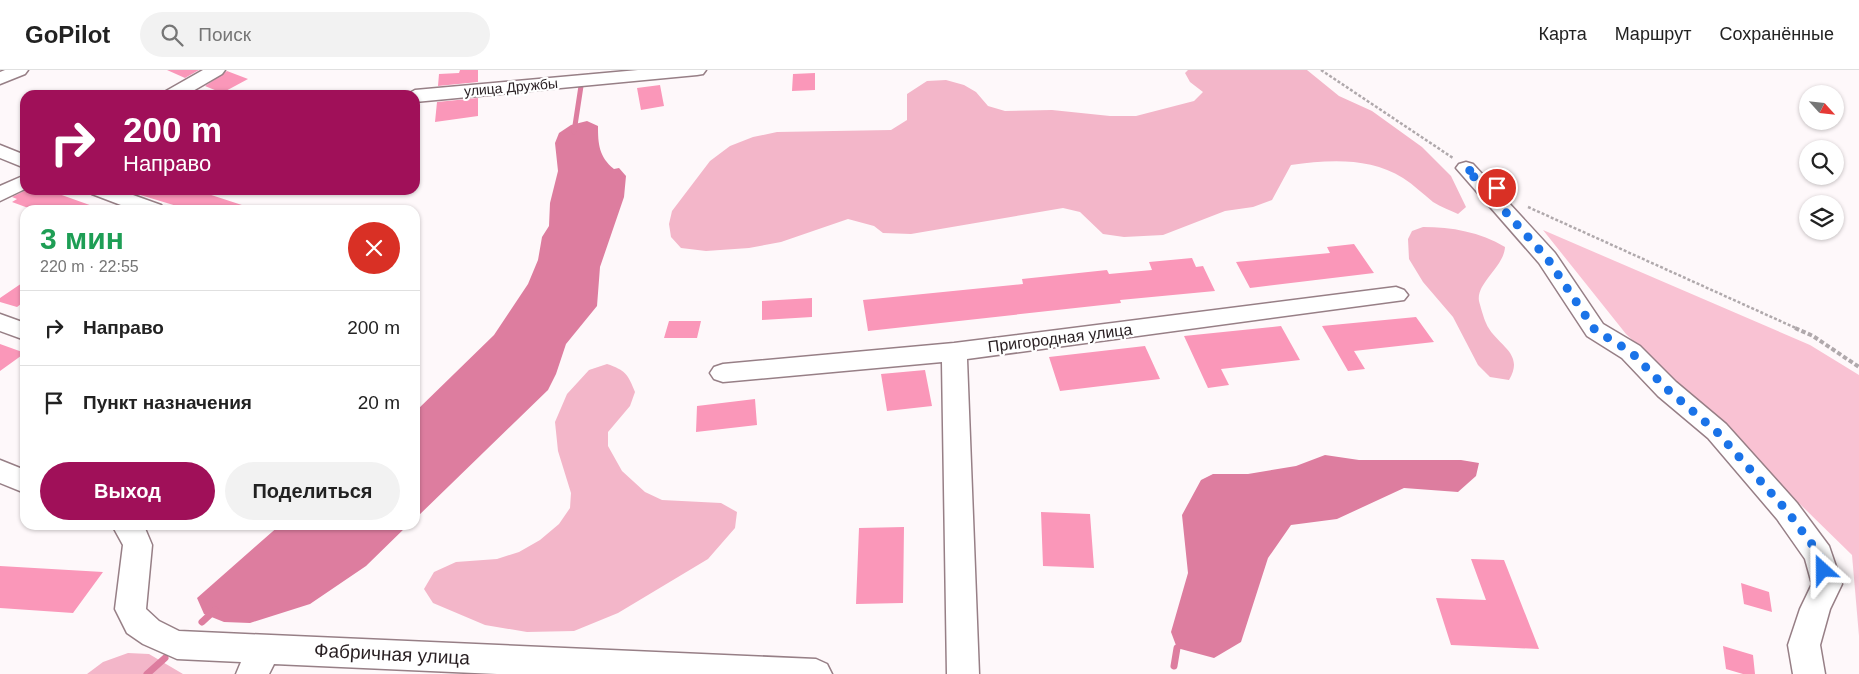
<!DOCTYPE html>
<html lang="ru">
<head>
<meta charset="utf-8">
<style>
	:root { --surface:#fff; --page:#f2f2f2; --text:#222; --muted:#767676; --line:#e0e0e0; --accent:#a01059 }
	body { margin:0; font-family:Arial,sans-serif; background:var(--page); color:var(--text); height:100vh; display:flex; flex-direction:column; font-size:19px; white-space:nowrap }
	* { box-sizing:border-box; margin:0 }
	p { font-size:16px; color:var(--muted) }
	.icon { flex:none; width:28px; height:28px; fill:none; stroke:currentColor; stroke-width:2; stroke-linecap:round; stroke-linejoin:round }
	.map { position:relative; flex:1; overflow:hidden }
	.drawer { position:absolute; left:20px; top:135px; width:400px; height:325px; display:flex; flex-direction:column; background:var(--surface); border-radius:15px; box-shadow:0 1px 4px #0004 }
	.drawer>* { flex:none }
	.guide { position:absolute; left:20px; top:20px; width:400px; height:105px; border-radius:15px; box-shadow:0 1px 4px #0004; background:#a01059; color:#fff; overflow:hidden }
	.needle { width:32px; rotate:117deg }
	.fabs { position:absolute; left:1799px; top:15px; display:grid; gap:10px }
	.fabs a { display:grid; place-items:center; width:45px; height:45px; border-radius:50%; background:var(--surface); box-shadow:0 1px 4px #0004; font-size:25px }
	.pin { position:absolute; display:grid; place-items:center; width:42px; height:42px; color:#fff; margin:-21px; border:2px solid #fff; border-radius:50%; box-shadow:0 1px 5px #0007 }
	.me { position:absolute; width:55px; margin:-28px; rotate:336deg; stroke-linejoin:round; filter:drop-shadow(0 0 4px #0008) }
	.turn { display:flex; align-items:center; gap:18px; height:105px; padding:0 20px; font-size:22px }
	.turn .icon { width:65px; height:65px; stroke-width:2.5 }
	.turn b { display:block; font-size:35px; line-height:42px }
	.round { display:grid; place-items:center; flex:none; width:52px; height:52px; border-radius:26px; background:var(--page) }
	.summary { display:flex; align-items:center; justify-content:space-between; height:85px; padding:0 20px }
	h1 { font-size:30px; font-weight:700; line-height:38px; color:#1e9e55 }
	.cta { display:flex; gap:10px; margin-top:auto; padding:10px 20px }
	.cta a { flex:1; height:58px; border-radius:30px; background:var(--accent); color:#fff; font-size:20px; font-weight:700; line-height:58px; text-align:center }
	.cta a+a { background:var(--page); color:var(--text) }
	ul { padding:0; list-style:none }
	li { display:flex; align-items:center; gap:15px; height:75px; padding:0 20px; border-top:1px solid var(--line) }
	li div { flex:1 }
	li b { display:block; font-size:19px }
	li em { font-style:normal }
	header { display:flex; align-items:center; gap:30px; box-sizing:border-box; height:70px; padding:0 25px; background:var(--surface); border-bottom:1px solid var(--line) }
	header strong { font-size:24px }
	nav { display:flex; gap:28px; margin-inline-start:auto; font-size:18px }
	.search { width:350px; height:45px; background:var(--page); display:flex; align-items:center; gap:12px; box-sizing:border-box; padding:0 18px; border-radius:28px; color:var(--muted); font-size:19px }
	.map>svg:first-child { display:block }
	.green { fill:#f9c2d3 }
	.forest { fill:#f3b6c9 }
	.water { fill:#dd7d9f }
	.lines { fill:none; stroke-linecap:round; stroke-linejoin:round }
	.stream-far1 { stroke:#dd7d9f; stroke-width:5 }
	.stream { stroke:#dd7d9f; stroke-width:7 }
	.building { fill:#fa97b9 }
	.minor-casing { stroke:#977f86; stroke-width:3 }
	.path-far1 { stroke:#b0a9ac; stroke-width:2.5; stroke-dasharray:3 2; stroke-linecap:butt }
	.path { stroke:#b0a9ac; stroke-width:4; stroke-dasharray:4.5 2.5; stroke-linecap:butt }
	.minor { fill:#fff; fill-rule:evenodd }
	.route { stroke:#1a73e8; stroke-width:9; stroke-dasharray:0 16.2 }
	.labels { text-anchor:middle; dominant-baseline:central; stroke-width:4.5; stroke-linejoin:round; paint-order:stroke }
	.far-street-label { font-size:14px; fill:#281f22; stroke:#fff }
	.street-label { font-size:16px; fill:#281f22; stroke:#fff }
	.near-street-label { font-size:19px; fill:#281f22; stroke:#fff }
</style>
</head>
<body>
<header>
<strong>GoPilot</strong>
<div class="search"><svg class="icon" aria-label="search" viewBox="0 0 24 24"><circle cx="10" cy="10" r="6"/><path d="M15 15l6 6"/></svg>Поиск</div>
<nav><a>Карта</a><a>Маршрут</a><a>Сохранённые</a></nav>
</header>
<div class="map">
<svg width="1859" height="604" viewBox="0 0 1859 604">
	<rect width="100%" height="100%" fill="#fef8fa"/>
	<path class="green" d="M1543,160L1810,275L1859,305V566L1852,485L1626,264Z"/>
	<path class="forest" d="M1188,0H1307L1339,26L1372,41L1422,77L1451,106L1466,137L1458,144C1450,140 1441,137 1433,132C1423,124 1414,115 1403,108C1369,87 1329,90 1291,95L1272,130L1253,137L1225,141L1163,165L1124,167L1103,164L1080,142L1063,138L911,164L883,163L874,156L848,149L781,172L749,178L706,181L681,178L671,167L669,154L672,141L710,91L730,76L753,67L777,62L891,60L907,50V24L927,11L946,10L964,15L976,22L988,36L1005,41L1052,40L1110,46H1136L1194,31L1203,22L1190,12L1185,3Z
		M1423,157C1452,157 1480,162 1505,177C1504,197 1476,213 1479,231C1480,235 1484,249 1486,253C1495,275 1526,282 1509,310L1490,307L1478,295L1453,247L1423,212L1409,189L1408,169L1412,161Z
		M607,294C625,300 628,304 635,322L630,336L608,362V376L622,401L645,422L662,430L721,433L737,442L735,458L708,489L618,543L574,561L527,562L485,555L433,533L424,519L434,502L456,492L497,489L519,482L540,470L559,454L570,438L571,423L558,381L555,352L567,324L589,300Z
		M128,583L149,584L183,604H87L103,592Z"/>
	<path class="water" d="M587,51L598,56C598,74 599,87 614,99L619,98L626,106L624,127L600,197L597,236L566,274L556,304L548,320L415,449V342L494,265L528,214L538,190L542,167L549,156L550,133L558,101L555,73L559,63L571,55Z
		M1325,385L1359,390H1461L1479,393L1476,406L1458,422L1404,418L1337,449L1291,455L1268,488L1241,572L1214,588L1177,578L1171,562L1188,503L1182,445L1201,410L1213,404H1248L1296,396Z
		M280,455H408L366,496L310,534L250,553L224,552L204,544L197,528Z"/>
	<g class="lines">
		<path class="stream-far1" d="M574,62L581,16"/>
		<path class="stream" d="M202,552L215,540
			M1174,596L1177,578
			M147,604L165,588"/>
	</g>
	<path class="building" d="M167,0H199L185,8Z
		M460,0H478V12L438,16L439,4L459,3Z
		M227,1L248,9L222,23L205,16Z
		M815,3V20L792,21L793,4Z
		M660,15L664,36L641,40L637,18Z
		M478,28V46L435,52L437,32Z
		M26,120H65L59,124L98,138V140H56L39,135L31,139L12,132L17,129L12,127Z
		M137,120H196L248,137V140H190L137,124Z
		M1354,174L1374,203L1250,218L1236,192L1330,183L1327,177Z
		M1192,188L1196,197L1203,196L1215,221L1120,230L1121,233L868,261L863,230L1023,214L1022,209L1107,200L1109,204L1152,200L1149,192Z
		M25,211V231L17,237L0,232V228Z
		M812,228V247L762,250V231Z
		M1416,247L1434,272L1354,281L1365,299L1348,301L1322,256Z
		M669,251H701L697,268H664Z
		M1281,256L1300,290L1221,299L1229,315L1208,318L1184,266Z
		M0,274L25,283L0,301Z
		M1145,276L1160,309L1060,321L1049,287Z
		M925,300L932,336L887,341L881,304Z
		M755,329L757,355L696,362L697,336Z
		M1041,442L1090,444L1094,498L1043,496Z
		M904,457L903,533L856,534L859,458Z
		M1471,489L1504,490L1539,579L1451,575L1436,528L1486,530Z
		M0,496L103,502L73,543L0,538Z
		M1741,513L1769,522L1772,542L1744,534Z
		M1723,576L1753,585L1755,604H1743L1726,599Z"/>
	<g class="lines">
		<defs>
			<path id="minor" d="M5,0H28L25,4L0,14V2Z
				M203,0H225L222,4L186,25H164L166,21Z
				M638,0H706L703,4L697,5L415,32V25H406L415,20Z
				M0,75L25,85V98L0,88Z
				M1466,92L1473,94L1555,183L1603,254L1640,276L1676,312L1726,354L1797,433L1829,476L1842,514L1830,539L1820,575L1825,604H1793L1788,575L1800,539L1812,514L1805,489L1777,449L1708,368L1658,326L1622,288L1587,266L1539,193L1456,98L1459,94Z
				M25,105V119L0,131V116Z
				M89,120H119L161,135L165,140H134L92,124Z
				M1396,217L1404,220L1408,225L1404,230L967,289L979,604H947L942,292L723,312L714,309L710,303L714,297L723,294L954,273Z
				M0,244L25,253V270L0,261Z
				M0,390L25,400V423L0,413Z
				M112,455L144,456L152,475L146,539L159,551L179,561L816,589L827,594L832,604H497L274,594L269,604H236L241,592L177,589L143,574L127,563L115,539L123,475Z"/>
		</defs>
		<use href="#minor" class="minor-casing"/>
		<path class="path-far1" d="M1321,0L1453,88
			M1528,137L1798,259"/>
		<path class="path" d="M1795,258L1813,266L1859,297"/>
		<use href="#minor" class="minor"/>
	</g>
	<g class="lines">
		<path class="route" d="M1497,118L1466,98L1547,188L1595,260L1631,282L1667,319L1717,362L1787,441L1820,485L1823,500"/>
	</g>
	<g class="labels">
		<g class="far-street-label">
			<text transform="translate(511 17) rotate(-5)">улица Дружбы</text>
		</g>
		<g class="street-label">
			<text transform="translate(1060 268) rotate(-7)">Пригородная улица</text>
		</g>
		<g class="near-street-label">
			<text transform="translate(392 584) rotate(3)">Фабричная улица</text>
		</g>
	</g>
</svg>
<div class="fabs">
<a><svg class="needle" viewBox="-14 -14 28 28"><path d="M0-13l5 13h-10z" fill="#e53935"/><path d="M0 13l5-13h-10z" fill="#767676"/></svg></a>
<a><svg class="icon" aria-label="search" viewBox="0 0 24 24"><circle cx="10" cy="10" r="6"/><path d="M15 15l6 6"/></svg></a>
<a><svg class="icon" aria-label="layers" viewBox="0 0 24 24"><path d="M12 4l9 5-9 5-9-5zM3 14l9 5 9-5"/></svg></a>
</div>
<div class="pin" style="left:1497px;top:118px;background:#d93025"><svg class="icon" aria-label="arrive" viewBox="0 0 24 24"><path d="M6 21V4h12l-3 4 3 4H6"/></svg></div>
<svg class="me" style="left:1823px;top:500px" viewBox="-20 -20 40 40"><path d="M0-17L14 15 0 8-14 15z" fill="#1a73e8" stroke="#fff" stroke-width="4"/></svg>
<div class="guide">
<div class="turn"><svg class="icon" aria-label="right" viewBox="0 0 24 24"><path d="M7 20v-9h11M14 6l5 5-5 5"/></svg><div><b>200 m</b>Направо</div></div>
</div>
<section class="drawer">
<div class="summary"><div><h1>3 мин</h1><p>220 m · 22:55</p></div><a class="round" style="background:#d93025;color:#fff"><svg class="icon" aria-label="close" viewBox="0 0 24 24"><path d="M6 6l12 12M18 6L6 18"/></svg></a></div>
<ul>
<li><svg class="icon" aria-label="right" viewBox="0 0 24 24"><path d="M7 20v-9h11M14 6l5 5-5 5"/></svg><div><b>Направо</b></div><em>200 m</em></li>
<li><svg class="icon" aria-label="arrive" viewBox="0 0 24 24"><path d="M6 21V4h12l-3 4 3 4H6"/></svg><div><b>Пункт назначения</b></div><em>20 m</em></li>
</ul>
<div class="cta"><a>Выход</a><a>Поделиться</a></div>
</section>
</div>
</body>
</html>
